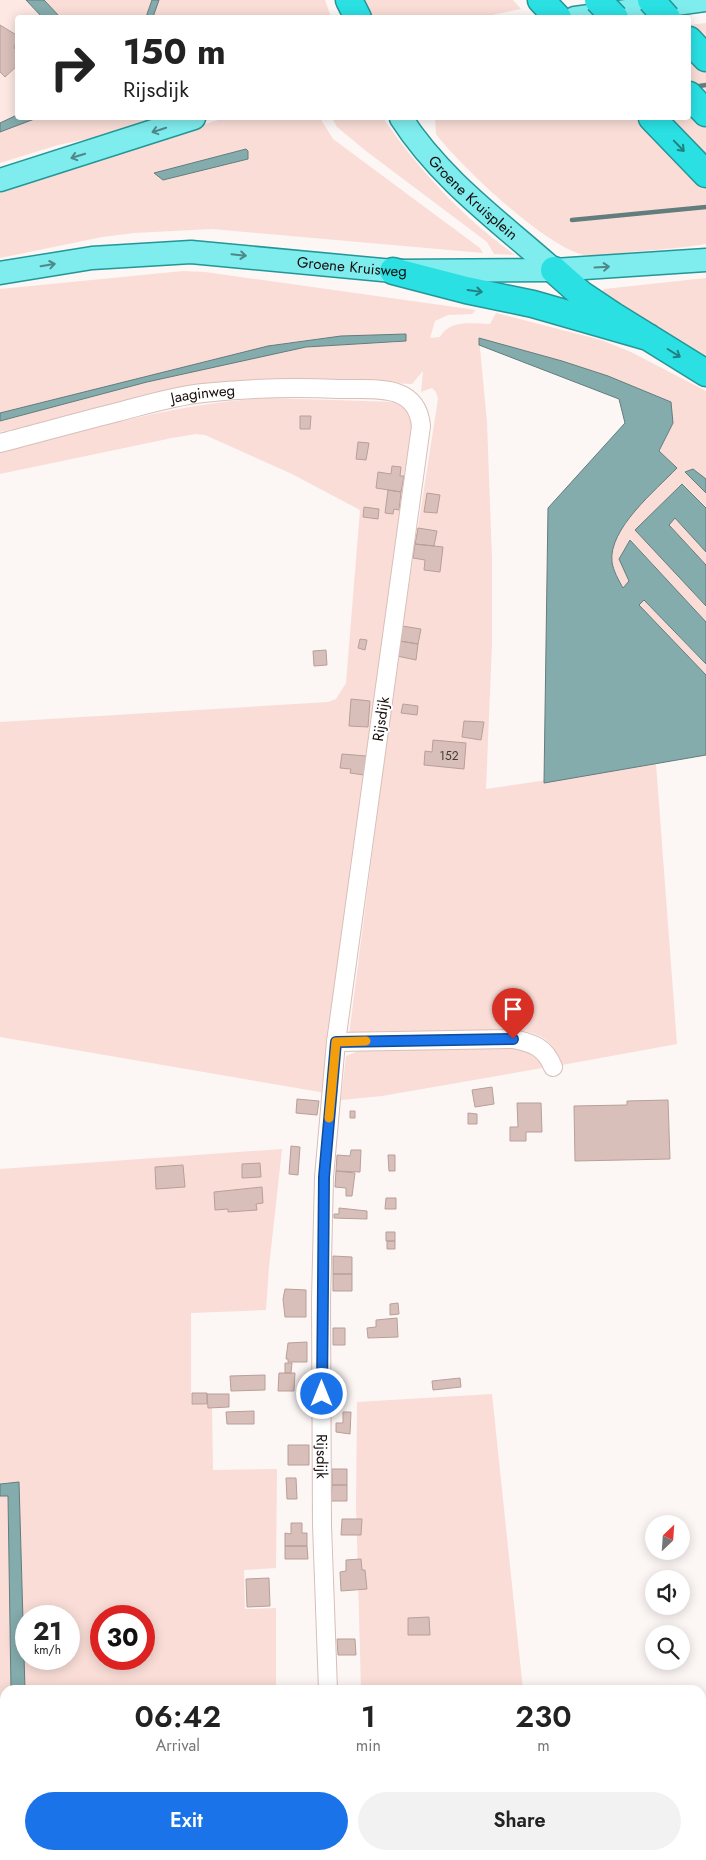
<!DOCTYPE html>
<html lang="en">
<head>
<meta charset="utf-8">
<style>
	:root { --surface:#fff; --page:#f2f2f2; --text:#222; --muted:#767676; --accent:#1a73e8 }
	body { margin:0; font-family:Jost,sans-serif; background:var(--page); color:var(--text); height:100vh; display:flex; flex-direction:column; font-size:19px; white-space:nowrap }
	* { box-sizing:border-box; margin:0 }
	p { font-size:16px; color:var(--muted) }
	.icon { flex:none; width:28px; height:28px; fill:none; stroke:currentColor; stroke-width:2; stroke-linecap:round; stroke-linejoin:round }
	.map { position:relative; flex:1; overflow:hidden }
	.drawer { position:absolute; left:0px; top:1685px; width:706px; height:175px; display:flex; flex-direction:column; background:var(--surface); border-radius:15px 15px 0 0; box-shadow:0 2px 12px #0003 }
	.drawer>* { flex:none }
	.top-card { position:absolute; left:15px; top:15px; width:676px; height:105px; border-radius:5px; box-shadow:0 2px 12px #0003; background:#fff; color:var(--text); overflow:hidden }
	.needle { width:32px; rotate:25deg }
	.buttons { position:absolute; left:645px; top:1515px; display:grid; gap:10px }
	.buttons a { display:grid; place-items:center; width:45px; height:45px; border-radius:50%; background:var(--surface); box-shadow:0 2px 12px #0003; font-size:25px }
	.speed { position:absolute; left:15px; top:1605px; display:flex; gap:10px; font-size:25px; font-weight:700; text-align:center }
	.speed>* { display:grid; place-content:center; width:65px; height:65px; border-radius:50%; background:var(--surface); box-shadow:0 2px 12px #0003; line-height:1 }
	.speed small { font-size:12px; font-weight:400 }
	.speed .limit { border:8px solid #d22; background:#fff; color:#111 }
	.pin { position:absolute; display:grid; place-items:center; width:42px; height:42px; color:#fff; margin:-51px -21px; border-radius:50% 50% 50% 0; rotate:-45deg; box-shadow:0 0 5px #0007 }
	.pin .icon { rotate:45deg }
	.me { position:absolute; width:55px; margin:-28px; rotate:0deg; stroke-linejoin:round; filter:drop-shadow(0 0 4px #0008) }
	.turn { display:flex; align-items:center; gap:18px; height:105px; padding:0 25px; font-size:22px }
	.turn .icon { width:65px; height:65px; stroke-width:2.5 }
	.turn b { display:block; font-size:35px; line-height:42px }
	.eta { display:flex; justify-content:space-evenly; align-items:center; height:85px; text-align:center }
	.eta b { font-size:30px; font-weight:600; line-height:35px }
	.action { display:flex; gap:10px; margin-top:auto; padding:10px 25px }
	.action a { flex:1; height:58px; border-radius:30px; background:var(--accent); color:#fff; font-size:20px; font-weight:600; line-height:58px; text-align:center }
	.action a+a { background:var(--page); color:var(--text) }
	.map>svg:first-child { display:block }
	.built { fill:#fde8e3 }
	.green { fill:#faddd7; fill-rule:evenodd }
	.water { fill:#84acad; stroke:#637c7c }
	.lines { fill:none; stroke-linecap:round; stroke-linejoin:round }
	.stream { stroke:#637c7c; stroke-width:4.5 }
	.building { fill:#d8bfb9; stroke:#b89f9a }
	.minor-casing { stroke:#d8bfb9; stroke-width:20 }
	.major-casing { stroke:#239697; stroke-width:25 }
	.highway-casing { stroke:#239697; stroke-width:29 }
	.minor { stroke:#fff; stroke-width:18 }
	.major { stroke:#7fecee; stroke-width:22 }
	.highway { stroke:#2ae0e3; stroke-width:26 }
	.highway-bridge-casing { stroke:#239697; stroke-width:29; stroke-linecap:butt }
	.highway-bridge { stroke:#2ae0e3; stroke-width:26 }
	.oneway { stroke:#4f8888 }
	.oneway2 { stroke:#218182 }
	.route-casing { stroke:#114b97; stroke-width:12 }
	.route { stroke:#1a73e8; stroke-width:9 }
	.slow { stroke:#f59e0b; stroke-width:9 }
	.labels { text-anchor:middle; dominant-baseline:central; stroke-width:4; stroke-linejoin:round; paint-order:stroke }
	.number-label { font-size:12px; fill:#463a36 }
	.street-label { font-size:15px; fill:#150d0b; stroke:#fff }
</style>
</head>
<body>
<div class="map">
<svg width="706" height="1860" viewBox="0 0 706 1860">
	<rect width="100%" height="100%" fill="#fcf6f5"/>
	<path class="built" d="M0,0H197L191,17L18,18V118H60L0,145Z"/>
	<path class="green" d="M44,0H152L146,18L60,17Z
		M159,0H325L331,17L153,18Z
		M361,0H513L521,9L482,17H368Z
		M706,23V244C681,248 656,250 630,252C616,254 600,257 585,255C548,249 459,165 436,134L435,118H689V25Z
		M37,118H166L121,132L58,145L0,163V132Z
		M224,118H320L333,139L480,248L483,253L212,229L134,233L102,237L0,258V193ZM246,149L248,152V159L164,180L155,174Z
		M332,118H383C420,171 462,217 515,255L494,254L487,242L366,151L337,127Z
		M183,271L205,272L476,310L472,314L448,315L435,321L430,338L440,337C450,319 472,324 490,324L496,313L601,340L631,352L706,391V507L683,484L636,530L706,606V622L630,539L619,558L629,582L622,588L611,562L615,538L629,519L673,423L671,402L608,376L562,361L479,338L487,422L492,559V644L486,789L656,764L677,1044L562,1065C550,1039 544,1034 516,1030L349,1035L395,674L438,399L436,392L432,388L421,392L423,371L412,384L290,379L213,384L0,432V421C101,394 201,365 304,347C338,341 373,346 406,341V334C359,335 314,338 268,346L0,413V289Z
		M706,278V356L601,294L604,289Z
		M269,398L397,402L406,409L414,424L326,1093L0,1037V722L328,702L336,699L346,683L360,510L292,474L205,435L196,434L172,438L0,474V453C89,429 177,403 269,398Z
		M675,518L706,552V565L669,525Z
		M644,600L706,665V675L639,606Z
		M529,1045L548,1067L382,1096L341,1100L346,1056L366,1048Z
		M282,1149L269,1267L266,1310L191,1313V1403L212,1406L213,1470L277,1469L276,1568L244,1570L245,1609L276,1608V1690H25L19,1482L0,1483V1169ZM26,1616H69V1659H26ZM101,1616H144V1659H101Z
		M492,1394L523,1690H361L356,1503L357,1402Z
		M0,1496H8L11,1690H5V1775H0Z
		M706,1742V1860H375V1855H701V1744Z
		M26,1855H226L227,1860H26Z
		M336,1855H361V1860H336Z"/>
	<path class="water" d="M26,0H44L60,17H42Z
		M152,0H159L153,17H146Z
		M17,115L18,118H37L0,132V123Z
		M246,149L248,151V159L163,180L154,173Z
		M406,334V341L306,347L147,382L0,421V413L268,346L341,336Z
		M479,338L562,361L608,376L671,402L673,423L659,451L677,468C656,490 608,529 612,562C613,570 619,581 623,588L629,581L619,559L630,540L706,622V664L644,600L639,605L706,675V755L544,783L548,508L625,423L619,399L479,345Z
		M693,469L706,479V493L685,472Z
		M682,484L706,508V552L675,518L669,525L706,565V606L635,530Z
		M19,1482L25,1690H11L8,1496H0V1484Z
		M0,1775H5V1855H26V1860H0Z"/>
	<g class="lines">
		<path class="stream" d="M693,87L706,85
			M572,220L706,207"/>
	</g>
	<path class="building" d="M0,25L18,36L14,48L18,51V65L5,77L0,72Z
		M300,416H311L310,429H300Z
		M358,442L369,443L366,460L356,459Z
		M392,466L401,467L400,476H404L401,492L376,488L378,472L391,474Z
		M388,490L401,492L399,510L394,509L393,514L385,513Z
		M427,493L440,495L437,513L424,512Z
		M364,507L379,509L378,519L363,517Z
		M418,528L437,531L434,546L415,544Z
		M415,544L443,547L440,572L424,570L425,560L413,558Z
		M402,626L421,629L418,644L400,641Z
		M360,639L367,640L365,650L358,648Z
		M400,641L418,644L416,660L397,656Z
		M326,650L327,665L314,666L313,651Z
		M351,699L370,701L368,727L349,726Z
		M403,704L418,706L417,715L401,713Z
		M464,721L484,722L481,740L462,737Z
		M433,740L466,743L464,769L424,765L425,751L432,752Z
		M342,754L366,756L364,775L350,773L351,769L340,768Z
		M492,1087L494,1104L475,1107L472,1090Z
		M297,1099L319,1101L317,1115L296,1113Z
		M668,1100L670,1159L575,1161L574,1106L627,1105V1101Z
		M517,1103H541L542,1132H526V1141H510V1127H518Z
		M350,1111H355V1118H350Z
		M468,1113L477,1114V1124H468Z
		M291,1146L300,1147L298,1175L289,1174Z
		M351,1150H361L360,1172L336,1171L337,1155L350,1156Z
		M388,1155H395V1171H389Z
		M260,1163L261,1177L242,1178V1164Z
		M183,1165L185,1187L156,1189L155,1167Z
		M336,1171L355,1173L352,1196H346V1188L335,1187Z
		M262,1187L263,1203L256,1204L257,1210L228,1212V1209L215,1210L214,1192Z
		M386,1198H396V1209H385Z
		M339,1208L367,1211V1219L334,1218V1214H339Z
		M386,1232H395V1241H386Z
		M387,1241H395V1249H387Z
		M333,1256L352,1257V1274H333Z
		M333,1274H352V1291H333Z
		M285,1289L306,1290V1317H285L283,1299Z
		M398,1303L399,1314L390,1315V1304Z
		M397,1318L398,1337L368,1338L367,1328L376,1327V1320Z
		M333,1328H345V1345H333Z
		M307,1342V1362H288V1359H286L288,1343Z
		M285,1363H292L291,1373H285Z
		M279,1373H295L294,1391H278Z
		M265,1375V1390L231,1391L230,1376Z
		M460,1378L461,1387L433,1390L432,1381Z
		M192,1393H207V1404H192Z
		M207,1394H229V1407L208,1408Z
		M254,1411V1424H227L226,1412Z
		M343,1412H351L350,1434L336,1432V1423H343Z
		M288,1445H309V1465H288Z
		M332,1469H347V1485H332Z
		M286,1478H296L297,1499H287Z
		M332,1485H347V1501H331Z
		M342,1519H362L361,1535H341Z
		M291,1523H302V1533H307V1546H285V1533L291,1534Z
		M285,1546H307L308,1559H285Z
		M361,1559L362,1570H365L367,1589L341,1591L340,1572L346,1571V1560Z
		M269,1578L270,1606L247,1607L246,1579Z
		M429,1617L430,1635H408V1618Z
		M337,1639H355L356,1655H338Z
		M127,1855H140V1858L127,1857Z"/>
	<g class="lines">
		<defs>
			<g id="minor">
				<path id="s1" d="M0,443C39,433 78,422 118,412C145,405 174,396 203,393C248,388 294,387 339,389C373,390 417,382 421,426L336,1042L324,1177L321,1300L322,1525L328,1690"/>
				<path d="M336,1042L513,1039C533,1043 545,1047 553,1067"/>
				<path d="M330,1860V1855"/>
			</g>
			<g id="major">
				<path d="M575,18L706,0"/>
				<path id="s2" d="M401,118C440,179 500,222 554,270"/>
				<path d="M0,180L194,118"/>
				<path id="s3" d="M0,273L92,258L191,252L393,271L554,270L706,260"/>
			</g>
			<path id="highway" d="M349,0L358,18
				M541,0L558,18
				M689,40L706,58
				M689,95L706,113
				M652,118L706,174
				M554,270L581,294L614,316L706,373
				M393,271L466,290L533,304L648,337"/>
		</defs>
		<use href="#minor" class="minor-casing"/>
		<use href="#major" class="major-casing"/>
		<use href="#highway" class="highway-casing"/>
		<use href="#minor" class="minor"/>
		<use href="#major" class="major"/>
		<use href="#highway" class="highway"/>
		<defs>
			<path id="highway-bridge" d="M598,0L615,18
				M651,0L667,18"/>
		</defs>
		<use href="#highway-bridge" class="highway-bridge-casing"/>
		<use href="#highway-bridge" class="highway-bridge"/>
	</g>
	<defs><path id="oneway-shaft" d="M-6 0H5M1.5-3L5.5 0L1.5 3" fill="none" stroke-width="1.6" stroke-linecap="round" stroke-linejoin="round" transform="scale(1.25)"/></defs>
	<g class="oneway">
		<use href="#oneway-shaft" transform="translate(159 130) rotate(162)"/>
		<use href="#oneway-shaft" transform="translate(78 156) rotate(163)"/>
		<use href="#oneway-shaft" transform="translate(239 255) rotate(6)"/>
		<use href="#oneway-shaft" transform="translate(48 265) rotate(-9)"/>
		<use href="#oneway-shaft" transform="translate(602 267) rotate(-3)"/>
	</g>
	<g class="oneway2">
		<use href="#oneway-shaft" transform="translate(679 146) rotate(46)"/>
		<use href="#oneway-shaft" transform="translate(475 291) rotate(8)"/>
		<use href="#oneway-shaft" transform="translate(674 353) rotate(32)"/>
	</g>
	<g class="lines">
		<defs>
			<path id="route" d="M322,1394L324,1177L336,1042L513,1039"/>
		</defs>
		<use href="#route" class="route-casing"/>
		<use href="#route" class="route"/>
		<path class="slow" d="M329,1118L336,1042L366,1041"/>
	</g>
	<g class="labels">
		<g class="number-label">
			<text x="449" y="756">152</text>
		</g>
		<g class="street-label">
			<text stroke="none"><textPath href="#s2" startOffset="108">Groene Kruisplein</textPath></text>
			<text stroke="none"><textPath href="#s3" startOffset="354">Groene Kruisweg</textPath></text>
			<text stroke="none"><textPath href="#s1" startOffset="209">Jaaginweg</textPath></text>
			<text transform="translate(381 719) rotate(-82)">Rijsdijk</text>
			<text stroke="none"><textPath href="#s1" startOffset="1484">Rijsdijk</textPath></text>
		</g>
	</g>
</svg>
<div class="buttons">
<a><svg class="needle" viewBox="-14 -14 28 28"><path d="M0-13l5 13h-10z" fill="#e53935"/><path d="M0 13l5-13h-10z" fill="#767676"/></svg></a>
<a><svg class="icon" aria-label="sound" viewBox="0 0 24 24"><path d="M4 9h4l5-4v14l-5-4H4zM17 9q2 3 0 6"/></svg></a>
<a><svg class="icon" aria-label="search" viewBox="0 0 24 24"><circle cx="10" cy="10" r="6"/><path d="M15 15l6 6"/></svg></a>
</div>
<div class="speed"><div>21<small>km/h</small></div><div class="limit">30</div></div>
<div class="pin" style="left:513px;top:1039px;background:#d93025"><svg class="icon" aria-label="arrive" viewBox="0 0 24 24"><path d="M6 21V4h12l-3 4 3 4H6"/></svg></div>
<svg class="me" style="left:322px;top:1394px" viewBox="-20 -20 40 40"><circle r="17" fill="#1a73e8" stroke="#fff" stroke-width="3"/><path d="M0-11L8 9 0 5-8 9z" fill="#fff"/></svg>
<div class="top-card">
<div class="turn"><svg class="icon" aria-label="right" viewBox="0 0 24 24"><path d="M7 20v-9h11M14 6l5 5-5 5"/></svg><div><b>150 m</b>Rijsdijk</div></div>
</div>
<section class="drawer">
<div class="eta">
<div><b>06:42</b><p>Arrival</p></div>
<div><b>1</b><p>min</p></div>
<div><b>230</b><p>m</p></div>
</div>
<div class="action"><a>Exit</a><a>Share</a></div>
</section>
</div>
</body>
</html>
